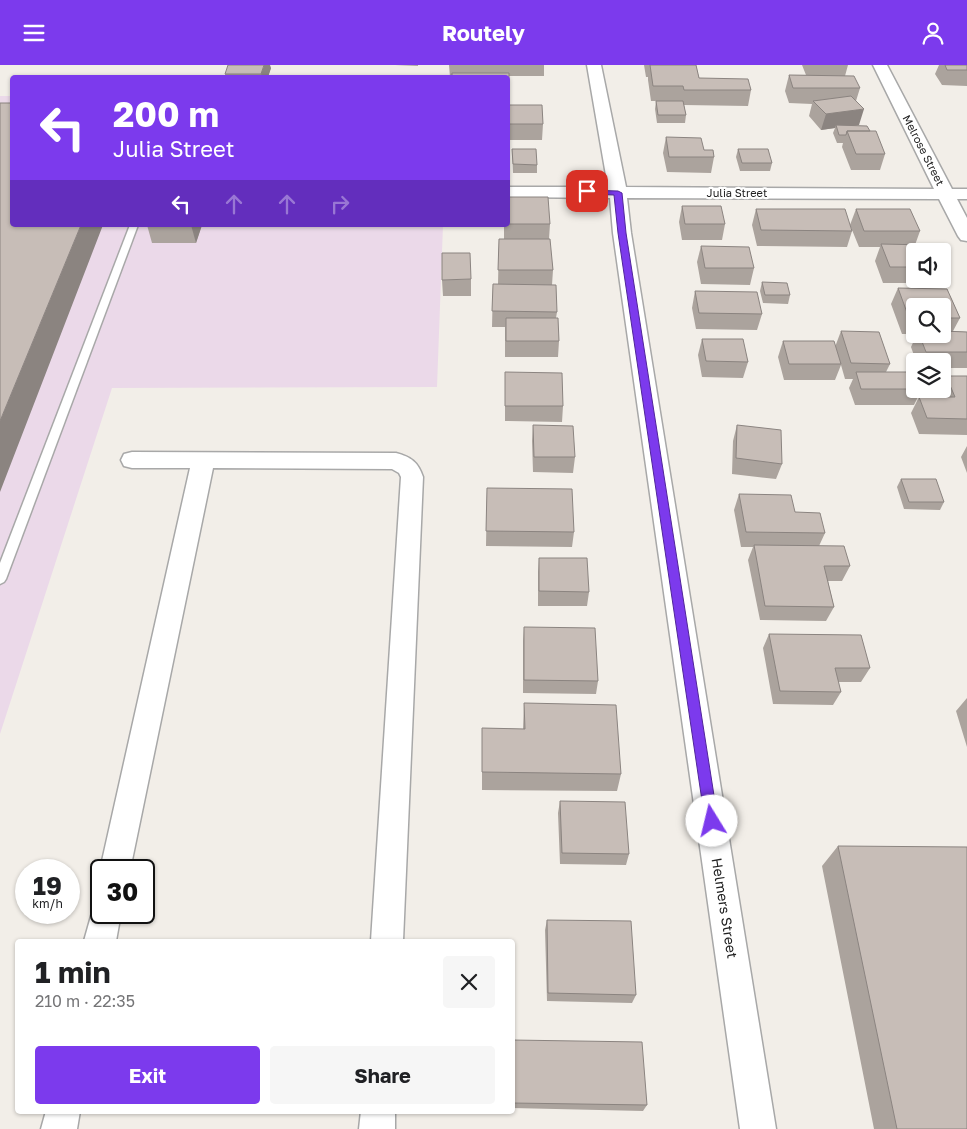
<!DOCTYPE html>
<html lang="en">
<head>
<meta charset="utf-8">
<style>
	:root { --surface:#fff; --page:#f6f6f6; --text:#202124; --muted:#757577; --accent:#7c3aed }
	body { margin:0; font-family:"Golos Text",sans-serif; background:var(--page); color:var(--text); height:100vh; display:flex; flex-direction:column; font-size:19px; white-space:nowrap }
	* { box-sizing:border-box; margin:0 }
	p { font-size:16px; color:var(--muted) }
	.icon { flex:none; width:28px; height:28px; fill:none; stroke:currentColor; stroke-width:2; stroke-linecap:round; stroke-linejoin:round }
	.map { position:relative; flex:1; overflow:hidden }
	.drawer { position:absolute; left:15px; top:874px; width:500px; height:175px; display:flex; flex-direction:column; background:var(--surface); border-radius:5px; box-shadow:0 1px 4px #0004 }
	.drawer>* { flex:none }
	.banner { position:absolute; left:10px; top:10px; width:500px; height:152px; border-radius:5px; box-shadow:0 1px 4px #0004; background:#7c3aed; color:#fff; overflow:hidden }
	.tools { position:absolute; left:906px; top:178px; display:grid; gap:10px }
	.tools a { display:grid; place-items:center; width:45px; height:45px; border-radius:5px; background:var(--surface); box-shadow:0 1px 4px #0004; font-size:25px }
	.speed { position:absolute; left:15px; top:794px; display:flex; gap:10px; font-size:25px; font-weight:700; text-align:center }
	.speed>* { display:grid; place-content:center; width:65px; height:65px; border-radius:50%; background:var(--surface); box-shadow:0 1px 4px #0004; line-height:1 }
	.speed small { font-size:12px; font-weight:400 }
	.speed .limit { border:2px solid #111; border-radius:8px; background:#fff; color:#111 }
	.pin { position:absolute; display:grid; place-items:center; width:42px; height:42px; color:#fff; margin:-21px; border-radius:10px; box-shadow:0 2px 8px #0006 }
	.me { position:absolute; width:55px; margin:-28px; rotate:351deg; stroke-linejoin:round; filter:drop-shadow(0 0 4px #0008) }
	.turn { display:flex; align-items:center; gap:18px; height:105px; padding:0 20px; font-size:22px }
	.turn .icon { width:65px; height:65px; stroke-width:2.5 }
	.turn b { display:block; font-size:35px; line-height:42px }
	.lanes { display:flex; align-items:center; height:48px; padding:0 20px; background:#0003; justify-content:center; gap:25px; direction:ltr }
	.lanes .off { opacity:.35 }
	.round { display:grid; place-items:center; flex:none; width:52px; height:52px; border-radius:5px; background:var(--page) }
	.summary { display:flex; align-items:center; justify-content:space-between; height:85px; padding:0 20px }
	h1 { font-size:30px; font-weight:700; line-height:38px }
	.button { display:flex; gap:10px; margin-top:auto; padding:10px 20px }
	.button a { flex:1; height:58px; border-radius:5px; background:var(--accent); color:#fff; font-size:20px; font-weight:700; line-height:58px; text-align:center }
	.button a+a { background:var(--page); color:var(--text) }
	header { display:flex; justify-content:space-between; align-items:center; height:65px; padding:0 20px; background:var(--accent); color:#fff; font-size:22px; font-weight:700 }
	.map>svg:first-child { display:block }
	.industrial { fill:#ebd9e9 }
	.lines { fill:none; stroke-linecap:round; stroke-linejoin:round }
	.lane-casing { stroke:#a8a8a8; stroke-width:3 }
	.street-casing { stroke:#a8a8a8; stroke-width:3 }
	.lane { fill:#fff; fill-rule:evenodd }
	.street { fill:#fff; fill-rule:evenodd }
	.wall { fill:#aba39d; fill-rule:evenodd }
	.shaded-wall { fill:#8b8480 }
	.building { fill:#c7bdb7; stroke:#8b8480 }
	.route { fill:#7c3aed; stroke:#51269a }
	.labels { text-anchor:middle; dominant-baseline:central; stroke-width:4.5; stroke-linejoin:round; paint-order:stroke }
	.far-street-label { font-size:11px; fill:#212121; stroke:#fff }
	.street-label { font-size:14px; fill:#212121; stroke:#fff }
</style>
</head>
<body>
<header><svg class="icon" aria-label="menu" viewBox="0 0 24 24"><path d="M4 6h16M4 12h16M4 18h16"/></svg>Routely<svg class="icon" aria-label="person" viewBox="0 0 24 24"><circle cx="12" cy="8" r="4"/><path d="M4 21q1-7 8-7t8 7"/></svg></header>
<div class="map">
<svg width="967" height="1064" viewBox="0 0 967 1064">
	<rect width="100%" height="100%" fill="#f2eee8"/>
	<path class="industrial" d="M0,31H12V160H443L437,322L112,323L0,669Z"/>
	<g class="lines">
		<defs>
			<path id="lane" d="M130,160H138L6,514L4,517L0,519V498Z"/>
			<path id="street" d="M587,0H601L626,122L934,124L873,0H887L952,124H967V134H957L967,153V176L961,175L958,171L939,134L627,133L631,168L776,1064H740L613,168L610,133L508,132V122H608Z
				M132,387L396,388C411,392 418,397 423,412L403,876H371L401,412L399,408L392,404L213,403L130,805H101V808L100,805L190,403H132L124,401L121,395L124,389Z
				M101,834V848H121L116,876H84L95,837Z
				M46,1046H80L77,1064H41Z
				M361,1046H395V1064H359Z"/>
		</defs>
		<use href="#lane" class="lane-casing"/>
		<use href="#street" class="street-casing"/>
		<use href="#lane" class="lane"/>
		<use href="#street" class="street"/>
	</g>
	<path class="wall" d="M395,0H418V1Z
		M449,0H544V11H509V39H508V12H450Z
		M644,0H696L699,13L751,25L748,41L684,40L686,50L685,58H657L655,44L656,36H651L648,15V12H646Z
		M802,0H848L845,11L860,23L856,36L859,60L854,61L870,66L885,89L880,105H851L842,82L843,78H837L833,68L835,63L821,65L809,51L812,39L789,38L785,26L789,10H806Z
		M939,0H967V21L942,20L935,9Z
		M271,3L268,12H225V9Z
		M508,40L543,59L542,75H508Z
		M666,72L704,85L714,92L711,108L667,107L663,88Z
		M512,84L537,100V108H513Z
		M738,84L772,98L770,106H740L736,92Z
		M508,132L550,159L549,174L553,205L552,220L557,247L556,253L559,276L558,292H505V262H492L493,219H498L499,174H504V160H508Z
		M682,141L725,159L722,175H682L679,157Z
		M756,144L852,166L847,182L757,181L752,160Z
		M856,144L920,166L915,180V214H931L929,218H883L875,196L880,182H859L850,160Z
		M147,160H202L196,178H152Z
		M701,181L754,203L750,220L701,219L697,197Z
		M471,214V231H443L442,215Z
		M762,217L790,230L788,239L763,238L760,226Z
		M898,223L947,224L960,253L953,266L967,267V303H942V296H916L911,282L917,269H902L891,239ZM915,241H942V269H915Z
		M695,226L762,249L757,265L696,264L692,243Z
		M841,266L890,299L886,307L922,324L914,340H855L849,323L853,314H845L841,300L835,315H784L778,292L783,276L835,282Z
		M702,274L748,297L743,313L702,312L698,290Z
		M505,307L563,341L562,357L505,356Z
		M946,311H967V370L919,369L911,348L919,332H940L938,327L940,324H942V318Z
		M533,360L575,392L573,408L533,407L532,376Z
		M737,360L782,399L776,414L732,409L733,376Z
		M967,381V408L961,392Z
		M901,414L944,437L940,445L904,444L897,422Z
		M487,423L574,467L572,482L486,481Z
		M739,429L795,447L825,468L819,481L850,501L842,516H828L834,542L826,556L760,555L748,495L753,482H741L734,445Z
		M539,493L589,527L587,541H538V507Z
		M524,562L598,616L596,629L523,628V576Z
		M769,569L870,603L861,617H838L841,627L833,640L773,639L763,583Z
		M967,633V682L956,646Z
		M524,638L621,709L617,726L482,725V663L523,664Z
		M560,736L629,789L626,800L560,799L558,748Z
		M838,781L967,1064H874L822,801Z
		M547,855L636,930L632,938L547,936L545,865Z
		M512,975L647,1040L643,1046L512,1043Z"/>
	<path class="shaded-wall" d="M264,0H270L271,3L268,12H262L261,9Z
		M864,44L859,60L837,63L836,60L835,63L821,65L826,49Z
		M81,160H103L0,427V356Z
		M191,160H202L196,178Z"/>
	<path class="building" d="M228,0H264L261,9H225Z
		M650,0H696L699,13L748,14L751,25H684L683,21H653Z
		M945,0H967V5H947Z
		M452,8H509V24H508V12H452Z
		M789,10L854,11L860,23H793Z
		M851,31L864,44L826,49L813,36Z
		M656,36H683L686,50H658Z
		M0,38H12V160H81L0,356Z
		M508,40H542L543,59H508Z
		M836,60L867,61L870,66H847L846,70H839Z
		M847,66H876L885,89H856Z
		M666,72L701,73L704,85H713L714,92H669Z
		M512,84H536L537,100L513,99Z
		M738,84H768L772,98H742Z
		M508,132H548L550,159H508Z
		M682,141H721L725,159H685Z
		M756,144H845L852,166L761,165Z
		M856,144H910L920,166H864Z
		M499,174H550L553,205H498Z
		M881,179L927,180L930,186H915V202H890Z
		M701,181L749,182L754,203H705Z
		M442,188H470L471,214L442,215Z
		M762,217L787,218L790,230H765Z
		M493,219L556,220L557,247L492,246Z
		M898,223L947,224L960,253H942V241H915V253H909Z
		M695,226L757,227L762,249L699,248Z
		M506,253H558L559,276H506Z
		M841,266L879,267L890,299L851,298Z
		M942,266L967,267V287H926L919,269H942Z
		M702,274H743L748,297L706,296Z
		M783,276H834L841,299H789Z
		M505,307L562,308L563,341H505Z
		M856,307H915V324H922H861Z
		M946,311H967V354L927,353L919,332H955Z
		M533,360L573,361L575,392H534Z
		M737,360L781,365L782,399L736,393Z
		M901,414H936L944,437H909Z
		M487,423L572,424L574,467L486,466Z
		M739,429L791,430L795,447L820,448L825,468L746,467Z
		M754,480L844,481L850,501H824L834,542L765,541Z
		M539,493H587L589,527L539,526Z
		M524,562L595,563L598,616L524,615Z
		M769,569L861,570L870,603H835L841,627L780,626Z
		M524,638L616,640L621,709L482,707V663L525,664Z
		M560,736L625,737L629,789L562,788Z
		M838,781L967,782V1064H897Z
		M547,855L631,856L636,930L548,928Z
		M512,975L642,977L647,1040L512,1038Z"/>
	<path class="route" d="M584,125L618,126L622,128L626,168L718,756L716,760L712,762L707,760L705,756L618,168L614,130L587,129L584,128Z"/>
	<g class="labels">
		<g class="far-street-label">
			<text transform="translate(924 85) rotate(63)">Melrose Street</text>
			<text x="737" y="127">Julia Street</text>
		</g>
		<g class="street-label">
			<text transform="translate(725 843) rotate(81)">Helmers Street</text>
		</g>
	</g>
</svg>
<div class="tools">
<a><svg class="icon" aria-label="sound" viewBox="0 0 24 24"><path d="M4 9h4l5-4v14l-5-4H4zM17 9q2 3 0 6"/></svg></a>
<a><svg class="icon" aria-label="search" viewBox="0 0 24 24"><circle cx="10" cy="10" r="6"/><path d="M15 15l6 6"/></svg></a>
<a><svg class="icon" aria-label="layers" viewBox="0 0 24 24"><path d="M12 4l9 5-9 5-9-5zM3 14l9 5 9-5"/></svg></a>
</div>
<div class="speed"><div>19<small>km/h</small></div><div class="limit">30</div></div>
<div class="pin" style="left:587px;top:126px;background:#d93025"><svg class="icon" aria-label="arrive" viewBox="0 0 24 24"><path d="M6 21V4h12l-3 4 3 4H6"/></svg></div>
<svg class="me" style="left:712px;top:756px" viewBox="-20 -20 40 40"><circle r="19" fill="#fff"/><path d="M0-13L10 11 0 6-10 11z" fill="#7c3aed"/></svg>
<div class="banner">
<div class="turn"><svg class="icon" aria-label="left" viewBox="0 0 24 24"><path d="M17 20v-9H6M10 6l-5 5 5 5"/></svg><div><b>200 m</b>Julia Street</div></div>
<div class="lanes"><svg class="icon" aria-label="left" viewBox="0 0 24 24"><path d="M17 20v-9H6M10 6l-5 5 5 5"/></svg><svg class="icon off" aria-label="ahead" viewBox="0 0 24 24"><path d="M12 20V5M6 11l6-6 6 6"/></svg><svg class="icon off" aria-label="ahead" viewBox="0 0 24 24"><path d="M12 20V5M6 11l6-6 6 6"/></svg><svg class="icon off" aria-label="right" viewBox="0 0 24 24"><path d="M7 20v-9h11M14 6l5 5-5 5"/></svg></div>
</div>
<section class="drawer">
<div class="summary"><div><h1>1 min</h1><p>210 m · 22:35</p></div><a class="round"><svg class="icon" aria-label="close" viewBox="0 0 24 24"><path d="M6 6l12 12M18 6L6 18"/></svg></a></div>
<div class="button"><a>Exit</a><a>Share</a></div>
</section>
</div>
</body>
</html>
